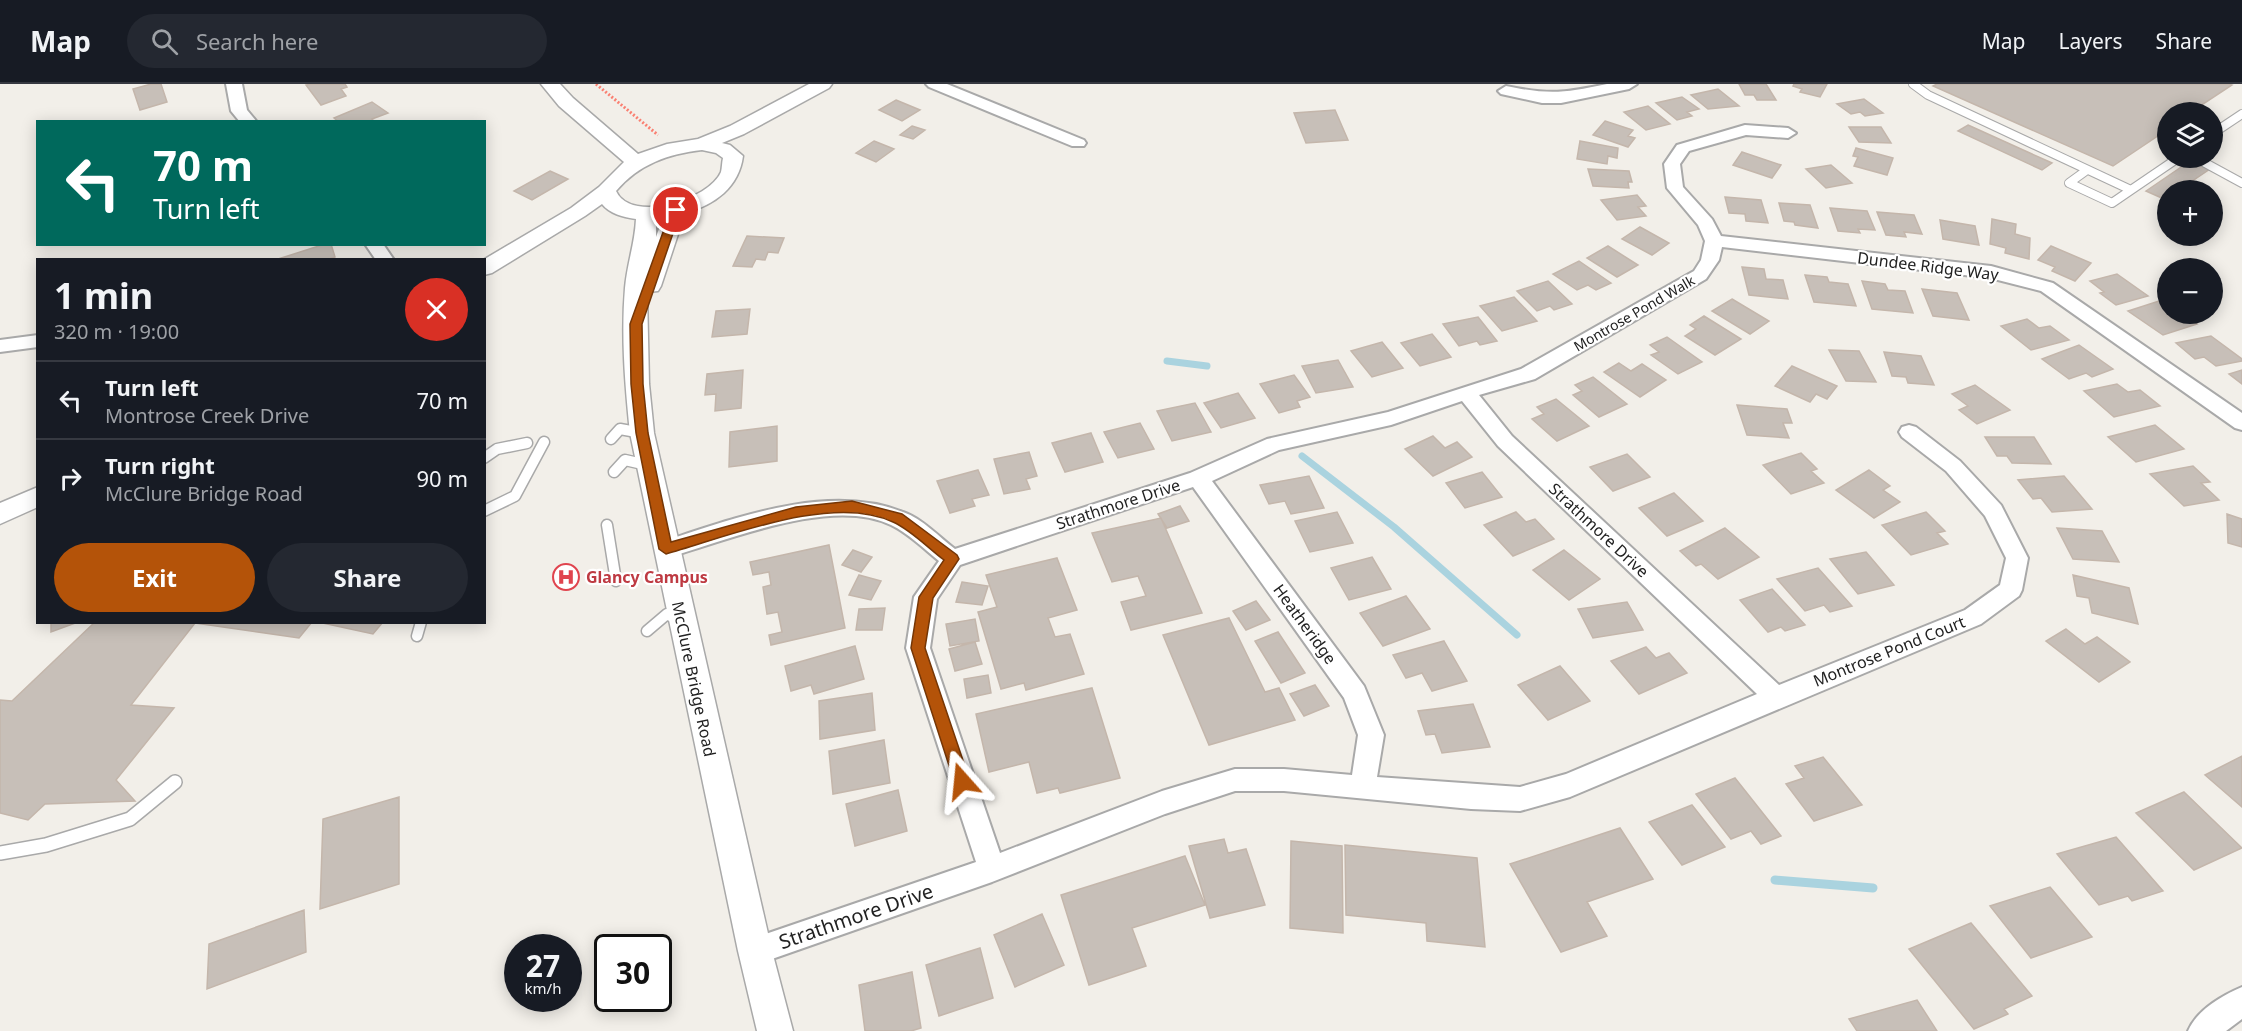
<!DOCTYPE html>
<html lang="en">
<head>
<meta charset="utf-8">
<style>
	:root { --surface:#171b24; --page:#242831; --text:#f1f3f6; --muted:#9ea1a6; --line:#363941; --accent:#b45309 }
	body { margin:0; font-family:"Noto Sans",sans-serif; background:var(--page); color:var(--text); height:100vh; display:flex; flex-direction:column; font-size:22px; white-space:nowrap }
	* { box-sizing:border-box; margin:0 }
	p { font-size:20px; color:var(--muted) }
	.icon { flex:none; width:33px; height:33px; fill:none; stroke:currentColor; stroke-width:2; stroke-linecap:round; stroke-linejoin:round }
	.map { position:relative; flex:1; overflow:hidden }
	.panel { position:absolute; left:36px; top:174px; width:450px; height:366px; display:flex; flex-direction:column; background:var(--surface); border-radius:0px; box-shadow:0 3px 15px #0003 }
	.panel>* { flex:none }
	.top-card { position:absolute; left:36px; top:36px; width:450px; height:126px; border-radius:0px; box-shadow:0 3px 15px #0003; background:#00695c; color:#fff; overflow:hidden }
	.controls { position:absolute; left:2157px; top:18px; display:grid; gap:12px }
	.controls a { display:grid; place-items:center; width:66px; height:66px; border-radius:50%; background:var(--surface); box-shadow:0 3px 15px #0003; font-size:30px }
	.speed { position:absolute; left:504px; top:850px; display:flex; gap:12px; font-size:30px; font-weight:700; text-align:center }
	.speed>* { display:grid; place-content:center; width:78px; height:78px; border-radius:50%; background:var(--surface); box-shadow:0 3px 15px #0003; line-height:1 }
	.speed small { font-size:15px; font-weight:400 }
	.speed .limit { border:3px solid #111; border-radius:9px; background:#fff; color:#111 }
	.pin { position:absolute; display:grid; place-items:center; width:51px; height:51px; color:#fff; margin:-26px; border:3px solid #fff; border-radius:50%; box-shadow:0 2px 6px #0007 }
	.me { position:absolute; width:66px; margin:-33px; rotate:342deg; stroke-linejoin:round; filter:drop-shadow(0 0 4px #0008) }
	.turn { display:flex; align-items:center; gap:21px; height:126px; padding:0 18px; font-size:27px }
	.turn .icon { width:78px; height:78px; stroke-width:2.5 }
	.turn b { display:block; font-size:42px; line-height:51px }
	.round { display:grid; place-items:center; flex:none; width:63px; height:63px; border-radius:32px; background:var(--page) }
	.head { display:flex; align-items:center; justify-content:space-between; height:102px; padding:0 18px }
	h1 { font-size:36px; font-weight:700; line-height:45px }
	.cta { display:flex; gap:12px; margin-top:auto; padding:12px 18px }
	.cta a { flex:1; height:69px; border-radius:36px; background:var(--accent); color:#fff; font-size:24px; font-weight:700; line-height:69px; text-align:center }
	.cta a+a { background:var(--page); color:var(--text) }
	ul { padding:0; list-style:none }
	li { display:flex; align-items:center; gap:18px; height:78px; padding:0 18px; border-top:2px solid var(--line) }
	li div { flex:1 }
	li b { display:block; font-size:22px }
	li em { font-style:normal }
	header { display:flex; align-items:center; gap:36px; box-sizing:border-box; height:84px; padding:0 30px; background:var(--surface); border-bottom:2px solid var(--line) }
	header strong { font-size:28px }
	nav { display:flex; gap:33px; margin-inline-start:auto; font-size:21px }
	.search { width:420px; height:54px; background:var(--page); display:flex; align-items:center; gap:15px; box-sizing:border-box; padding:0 21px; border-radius:33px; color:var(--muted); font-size:22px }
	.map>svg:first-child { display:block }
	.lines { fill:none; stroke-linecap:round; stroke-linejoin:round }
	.stream-far1 { stroke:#aad3df; stroke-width:7 }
	.stream { stroke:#aad3df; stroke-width:9 }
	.building { fill:#c7bfb8; stroke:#c4b6ab; stroke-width:1.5 }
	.service-far2-casing { stroke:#a9a9a9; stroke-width:10 }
	.service-far1-casing { stroke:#a9a9a9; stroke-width:13 }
	.service-casing { stroke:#a9a9a9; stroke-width:16 }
	.minor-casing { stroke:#a9a9a9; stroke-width:4 }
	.tertiary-casing { stroke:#a9a9a9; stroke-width:3 }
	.path { stroke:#fa8072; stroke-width:3; stroke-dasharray:2 2; stroke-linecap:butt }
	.service-far2 { stroke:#fff; stroke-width:8 }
	.service-far1 { stroke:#fff; stroke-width:10 }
	.service { stroke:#fff; stroke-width:13 }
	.minor { fill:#fff; fill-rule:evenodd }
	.tertiary { fill:#fff; fill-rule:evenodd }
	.route { fill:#b45309; stroke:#753606; stroke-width:1.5 }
	.labels { text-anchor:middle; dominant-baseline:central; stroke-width:4.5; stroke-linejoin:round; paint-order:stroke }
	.far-street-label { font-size:14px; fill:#222; stroke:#fff }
	.street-label { font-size:16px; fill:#222; stroke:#fff }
	.health-label { font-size:16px; font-weight:bold; fill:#be3a42; stroke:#fff; text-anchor:start }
	.near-street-label { font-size:20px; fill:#222; stroke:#fff }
</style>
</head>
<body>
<header>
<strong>Map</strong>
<div class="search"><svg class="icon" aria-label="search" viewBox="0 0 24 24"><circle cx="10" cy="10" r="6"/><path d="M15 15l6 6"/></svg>Search here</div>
<nav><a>Map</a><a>Layers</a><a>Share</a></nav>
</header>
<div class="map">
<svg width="2242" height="947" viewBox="0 0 2242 947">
	<rect width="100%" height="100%" fill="#f2efe9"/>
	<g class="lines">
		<path class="stream-far1" d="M1167,277L1207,282
			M1302,372L1394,443L1517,551"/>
		<path class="stream" d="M1775,796L1873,804"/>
	</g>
	<path class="building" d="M151,0H161L167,18L140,26L133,5Z
		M311,0H345L347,3L341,5L346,12L321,21L306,1Z
		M1739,0H1766L1776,16H1757L1754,11H1745Z
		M1794,0H1827L1820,13L1800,8L1802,5L1793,2Z
		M1937,0H2229L2232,1L2191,28H2168V45L2113,82L1933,2Z
		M1718,5L1739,22L1708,25L1691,11Z
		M1682,13L1699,25L1687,28L1692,32L1677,36L1656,19Z
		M1864,15L1883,29L1865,32L1860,28L1851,30L1837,20Z
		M896,16L920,26L902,37L879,26Z
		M372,18L388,29L372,35L376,38H339L334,34Z
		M1648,22L1670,40L1646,46L1624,28Z
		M1335,26L1348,56L1306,59L1294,29Z
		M1605,37L1633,46L1628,52L1635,54L1628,63L1593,51Z
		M1968,41L2052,79L2042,86L1958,47Z
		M912,42L925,46L913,55L900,51Z
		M1849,43H1881L1891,59L1859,58Z
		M874,57L894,65L876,78L856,69Z
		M1580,57L1618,64L1617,74L1608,72L1607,80L1577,75Z
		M1856,64L1893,74L1887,91L1854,82L1858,73L1853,72Z
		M1742,68L1781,81L1772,94L1733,81Z
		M2190,77L2210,85L2179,106H2168L2166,116L2146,107Z
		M1831,81L1852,99L1826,104L1806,85Z
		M1588,85L1629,87L1632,98H1628L1629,104L1593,102Z
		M550,87L568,95L532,116L514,107Z
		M1637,111L1646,122L1638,123L1646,132L1617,136L1601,116Z
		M1725,113L1761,116L1768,139L1746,137L1745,130L1729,129Z
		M1779,119L1810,121L1818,144L1795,141L1794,138L1784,137Z
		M1830,124L1867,127L1875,146L1858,145L1860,149L1838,147Z
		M1877,128L1914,131L1922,150L1904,148L1906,153L1886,151Z
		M1992,135L2016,140L2015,150L2030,154L2029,175L2005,169L2006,164L1990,160Z
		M1940,136L1975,142L1979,161L1943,155Z
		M1640,143L1669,159L1652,171L1622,155Z
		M747,152L784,154L778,169L768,168L765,176L756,175L752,183L733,182Z
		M325,160H331L335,173L326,176H275Z
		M1608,162L1638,181L1617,193L1587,174Z
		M2051,162L2091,179L2075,197L2052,187L2055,183L2038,176Z
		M1579,177L1611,199L1596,206L1588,201L1577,206L1553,190Z
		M1742,183L1764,185L1766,195L1783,196L1788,215L1749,211Z
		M2117,190L2148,212L2116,221L2100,209L2104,208L2090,197Z
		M1805,191L1827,193L1829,198L1848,200L1856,222L1814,218Z
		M1548,197L1572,220L1554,226L1550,222L1537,227L1517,207Z
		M1862,197L1885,200L1888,206L1905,207L1913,229L1872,225Z
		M1922,205L1957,209L1969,236L1933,232Z
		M1514,213L1537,237L1502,247L1480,222Z
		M1732,215L1769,237L1750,250L1712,227Z
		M2162,216L2168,220V230H2182L2197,240L2163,251L2128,227Z
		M750,225L747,250L712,253L716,227Z
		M1704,232L1741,255L1715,271L1685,252L1696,245L1690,241Z
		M1478,233L1497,257L1480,261L1477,257L1459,262L1443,240Z
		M2027,235L2039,244L2050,242L2069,256L2031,266L2001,242Z
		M1432,250L1451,273L1420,282L1401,259Z
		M2211,252L2242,275V277L2216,282L2204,273L2195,275L2176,259Z
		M1667,253L1702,278L1678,290L1651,271L1659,268L1650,261Z
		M1382,258L1403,284L1372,293L1351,267Z
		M2079,261L2113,285L2092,293L2086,289L2069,295L2042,275Z
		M1829,266L1859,267L1876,298L1846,297Z
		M1884,268L1921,272L1934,301L1908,299L1906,293L1892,292Z
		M1338,276L1353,303L1316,309L1302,282Z
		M1619,279L1631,287L1642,280L1666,296L1640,313L1604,288Z
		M1792,282L1837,302L1827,315L1816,310L1810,318L1775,302Z
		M743,286L741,324L715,327L716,310L705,311L707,290Z
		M2242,286V300L2229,290Z
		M1294,291L1310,313L1297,317L1300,323L1279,329L1260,300Z
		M1593,293L1627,320L1599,333L1573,311L1582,307L1575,301Z
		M2117,300L2128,308L2140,306L2160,322L2114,333L2084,307Z
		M1975,301L2010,326L1977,340L1959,326L1968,322L1952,310Z
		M1238,309L1255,334L1221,344L1204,319Z
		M1556,315L1589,342L1557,357L1532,335L1544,330L1537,323Z
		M1195,319L1211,348L1172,357L1157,327Z
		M1737,321L1787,325L1792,339H1783L1789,354L1747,351Z
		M1140,339L1154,365L1118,374L1104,348Z
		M2155,341L2184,365L2136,378L2108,353Z
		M777,342V377L729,383L730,348Z
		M1091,349L1103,378L1065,388L1052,359Z
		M1433,352L1445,364L1457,358L1472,373L1433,392L1405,365Z
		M1985,353H2034L2051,380L2012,379L2007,372H1997Z
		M1029,368L1037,392L1026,395L1030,405L1004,410L994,375Z
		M1801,369L1817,385L1811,387L1824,399L1791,410L1763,381Z
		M1627,370L1650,393L1613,407L1590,383Z
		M2193,382L2210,398L2201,399L2219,416L2184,422L2150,390Z
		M978,386L989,411L972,415L975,422L950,429L937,397Z
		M1869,386L1890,402L1883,406L1900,418L1874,434L1836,406Z
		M1482,388L1502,413L1465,424L1446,399Z
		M1309,392L1324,424L1291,430L1285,417L1269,420L1260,401Z
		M2064,392L2092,425L2052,428L2041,414L2033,415L2018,396Z
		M1674,409L1703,437L1667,452L1639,424Z
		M1180,422L1189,437L1167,444L1158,430Z
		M1337,428L1353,459L1310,468L1295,437Z
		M1516,428L1526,438L1535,435L1554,455L1513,472L1484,441Z
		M1926,428L1945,447L1937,449L1948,460L1911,471L1882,441Z
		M2227,430L2242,435V463L2228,459Z
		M1161,434L1202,529L1131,546L1121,518L1146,512L1138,492L1112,498L1092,449Z
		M1725,444L1759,473L1718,495L1701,480L1696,482L1680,467Z
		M2057,444L2102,447L2119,478L2073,475Z
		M829,461L845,544L771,561L769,551L782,548L778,528L767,530L763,503L771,501L769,488L753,491L750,478Z
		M853,466L872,473L861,488L842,481Z
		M1564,466L1600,495L1569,516L1533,486Z
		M1866,468L1894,501L1858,510L1830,475Z
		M1372,473L1391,505L1349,516L1331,484Z
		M1057,474L1077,526L1048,534L1055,553L1070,550L1084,590L1026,606L1024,599L1001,605L978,528L997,523L986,491Z
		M1818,484L1852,522L1830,528L1824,521L1805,527L1777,495Z
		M859,491L881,497L871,516L849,511Z
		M2073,491L2129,504L2138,540L2092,529L2089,514L2077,512Z
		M962,498L988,502L982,521L956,518Z
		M1772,505L1805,541L1785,547L1781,543L1768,548L1740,516Z
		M1406,512L1430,545L1383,562L1360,529Z
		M1256,517L1270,536L1246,546L1233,527Z
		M1627,518L1643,546L1593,554L1578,525Z
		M885,524L882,546H856L859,525Z
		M1229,534L1265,608L1279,604L1295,636L1209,661L1163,551Z
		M975,535L979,557L950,562L946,540Z
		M51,538H78L51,548Z
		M95,538H312L299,554L195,539L131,621L174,624L116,696L135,717L45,720L28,736L0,729V616L12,617Z
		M318,538H383L373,550Z
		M2066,545L2085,560L2097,553L2130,578L2099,598L2046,557Z
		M1278,548L1305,589L1281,599L1255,557Z
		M1444,557L1467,597L1432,607L1422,589L1406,594L1393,571Z
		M975,558L982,580L955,587L949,565Z
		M855,562L864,595L814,610L811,601L791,607L785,582Z
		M1646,563L1656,574L1669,569L1687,589L1639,610L1611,577Z
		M1560,582L1590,617L1548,636L1518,601Z
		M988,591L991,609L967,614L964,595Z
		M1315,601L1329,622L1304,632L1290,610Z
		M1092,604L1120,694L1060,709L1058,704L1037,709L1029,678L989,688L976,630Z
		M872,609L875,646L820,655L819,617Z
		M1473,620L1490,663L1442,669L1435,650L1426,651L1418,627Z
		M884,656L890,699L833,710L829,667Z
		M2242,672V723L2205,691Z
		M1823,673L1862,721L1814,737L1786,700L1804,694L1795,682Z
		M1735,694L1781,752L1761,760L1751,747L1731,755L1696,710Z
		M898,706L907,747L855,762L846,720Z
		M2184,708L2242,764L2194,786L2136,729Z
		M399,713V800L320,825L323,735Z
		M1692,721L1725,763L1682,781L1649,738Z
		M1620,744L1653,795L1587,818L1607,852L1561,868L1510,780Z
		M2116,753L2163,807L2132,817L2128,812L2099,821L2057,770Z
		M1224,755L1228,769L1246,765L1265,821L1210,834L1189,762Z
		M1291,757L1342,762L1343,849L1290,844Z
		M1345,761L1477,774L1485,863L1427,857L1426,839L1346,831Z
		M1185,772L1205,821L1132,844L1146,882L1089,901L1061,811Z
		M2050,803L2092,853L2031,874L1990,822Z
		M304,826L306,868L207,905L209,860Z
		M1042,830L1064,881L1015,903L994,851Z
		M1971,839L2032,912L2004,925L2008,930L1974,945L1909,865Z
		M980,864L993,914L939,932L926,881Z
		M912,888L921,944L911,947H865L859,901Z
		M1917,916L1937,947H1857L1849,935Z"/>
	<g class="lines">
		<defs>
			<path id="service-far2" d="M1913,0L1928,11L2131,106L2178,74
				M2212,50L2242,30
				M2196,74L2242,99
				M2087,86L2069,99L2112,119L2131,106"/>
			<path id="service-far1" d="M611,355L620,345L642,349
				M484,374L497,365L527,359
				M614,388L625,376L647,381
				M484,427L515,412L544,358
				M607,441L616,497
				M647,547L667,530L680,537
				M417,552L421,538"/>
			<path id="service" d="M0,769L46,761L130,735L175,698"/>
			<path id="minor" d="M226,0H242L247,26L257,38H240L231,27Z
				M926,0H947L1084,56L1086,59L1084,62H1072L929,3Z
				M1607,0H1637L1629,5L1561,19H1542L1501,10L1498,7L1506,2C1550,11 1564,9 1607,0Z
				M1745,41L1788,44L1796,49L1788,54L1746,51L1689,67L1680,80L1683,103L1712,135L1721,152L1991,182L2053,199L2242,329V346L2235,344L2041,207L1990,194L1722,163L1719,176L1706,195L1535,295L1479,311L1512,352L1779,601L1965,526L2000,501L2006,474L1985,432L1946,387L1902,353L1899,348L1902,343L1909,341L1916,343L1960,377L2001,421L2028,474L2022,506L2019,512L1981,540L1570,713L1520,727L1471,725L1284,707H1235L1165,730L992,798L755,881L745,877L741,867L745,857L976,778L906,564L914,513L939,477C923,464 908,449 891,441C831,412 727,457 666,474L658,471L655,465L658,459C733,435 827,398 903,428C923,435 939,453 955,465L1190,389L1267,355L1388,328L1521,285L1694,187L1701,176L1705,157L1698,141L1667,104L1664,80L1677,61ZM1462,317L1498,362L1757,610L1566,690L1520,703L1377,693L1384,651L1364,602L1212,397L1279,366L1391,341ZM1193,403L1344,614L1358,651L1352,691L1284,685H1235L1162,707L1000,769L930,564L937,515L960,481Z
				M365,160H383L394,176H376Z
				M38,251V263L0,268V256Z
				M2242,903V935L2226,947H2188C2197,926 2221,912 2242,903Z"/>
			<path id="tertiary" d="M541,0H560L573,14L638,70L667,60L698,55L730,42L809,0H832L829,4L744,50L722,59L730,61L743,72C739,103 715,121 685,129L661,202L658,207L647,208L649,300L654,349L772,867L793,947H757L738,867L630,349C625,301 621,252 625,204C627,180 635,159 636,135C623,133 610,130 602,120L585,132L492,189L484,191L483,176L571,124L599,103L624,78L559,22ZM702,66L716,69L723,74C722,78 722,84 721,88C709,116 631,140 616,107C639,80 668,70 702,66ZM663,134L656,153V135Z
				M38,403V423L0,440V419Z"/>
		</defs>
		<use href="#service-far2" class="service-far2-casing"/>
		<use href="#service-far1" class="service-far1-casing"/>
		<use href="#service" class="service-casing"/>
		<use href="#minor" class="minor-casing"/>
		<use href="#tertiary" class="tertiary-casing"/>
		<path class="path" d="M596,0L658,51"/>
		<use href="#service-far2" class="service-far2"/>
		<use href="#service-far1" class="service-far1"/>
		<use href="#service" class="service"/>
		<use href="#minor" class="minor"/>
		<use href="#tertiary" class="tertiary"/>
	</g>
	<path class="route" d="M676,122L681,126L642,240L643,300L648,349L671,458L796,423L852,417L902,430L957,471L959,475L933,514L925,564L970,697L968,702L962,704L957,702L954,697L911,564L919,513L944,476C928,464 911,446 893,438C833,409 727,453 666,470L659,465L636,349L631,300L630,240L671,126Z"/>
	<defs>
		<symbol id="hospital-ring" viewBox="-11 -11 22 22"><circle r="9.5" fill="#fff" stroke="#e0444e" stroke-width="1.5"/><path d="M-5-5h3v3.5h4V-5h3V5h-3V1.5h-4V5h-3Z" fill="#e0444e"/></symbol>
	</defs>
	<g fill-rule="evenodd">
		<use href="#hospital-ring" x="551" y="478" width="30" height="30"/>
	</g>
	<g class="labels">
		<g class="far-street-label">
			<text transform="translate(1634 229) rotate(-30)">Montrose Pond Walk</text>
		</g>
		<g class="street-label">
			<text transform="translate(1928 182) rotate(7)">Dundee Ridge Way</text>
			<text transform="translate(1118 420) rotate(-18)">Strathmore Drive</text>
			<text transform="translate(1599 446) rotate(43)">Strathmore Drive</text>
			<text transform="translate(1305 540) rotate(54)">Heatheridge</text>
			<text transform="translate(1889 567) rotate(-22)">Montrose Pond Court</text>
			<text transform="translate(694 595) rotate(78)">McClure Bridge Road</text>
		</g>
		<g class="health-label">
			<text x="586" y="493">Glancy Campus</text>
		</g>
		<g class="near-street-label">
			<text transform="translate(856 832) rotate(-19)">Strathmore Drive</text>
		</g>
	</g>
</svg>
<div class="controls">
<a><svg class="icon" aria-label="layers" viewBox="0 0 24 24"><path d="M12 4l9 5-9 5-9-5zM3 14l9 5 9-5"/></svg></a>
<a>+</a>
<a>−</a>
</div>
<div class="speed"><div>27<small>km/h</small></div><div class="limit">30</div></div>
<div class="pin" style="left:676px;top:126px;background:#d93025"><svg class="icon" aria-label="arrive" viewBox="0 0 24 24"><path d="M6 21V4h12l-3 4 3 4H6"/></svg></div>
<svg class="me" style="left:962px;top:697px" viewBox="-20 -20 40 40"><path d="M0-17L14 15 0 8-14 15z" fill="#b45309" stroke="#fff" stroke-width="4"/></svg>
<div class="top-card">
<div class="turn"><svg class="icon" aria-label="left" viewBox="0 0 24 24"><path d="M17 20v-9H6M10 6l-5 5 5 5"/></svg><div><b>70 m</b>Turn left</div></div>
</div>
<section class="panel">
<div class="head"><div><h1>1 min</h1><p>320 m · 19:00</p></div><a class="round" style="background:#d93025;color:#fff"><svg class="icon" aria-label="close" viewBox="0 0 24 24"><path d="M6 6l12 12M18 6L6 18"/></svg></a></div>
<ul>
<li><svg class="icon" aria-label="left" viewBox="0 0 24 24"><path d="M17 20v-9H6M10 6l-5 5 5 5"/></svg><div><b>Turn left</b><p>Montrose Creek Drive</p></div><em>70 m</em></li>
<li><svg class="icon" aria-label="right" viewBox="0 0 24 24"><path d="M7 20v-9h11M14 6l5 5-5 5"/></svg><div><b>Turn right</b><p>McClure Bridge Road</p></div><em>90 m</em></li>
</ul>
<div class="cta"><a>Exit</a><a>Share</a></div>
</section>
</div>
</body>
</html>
